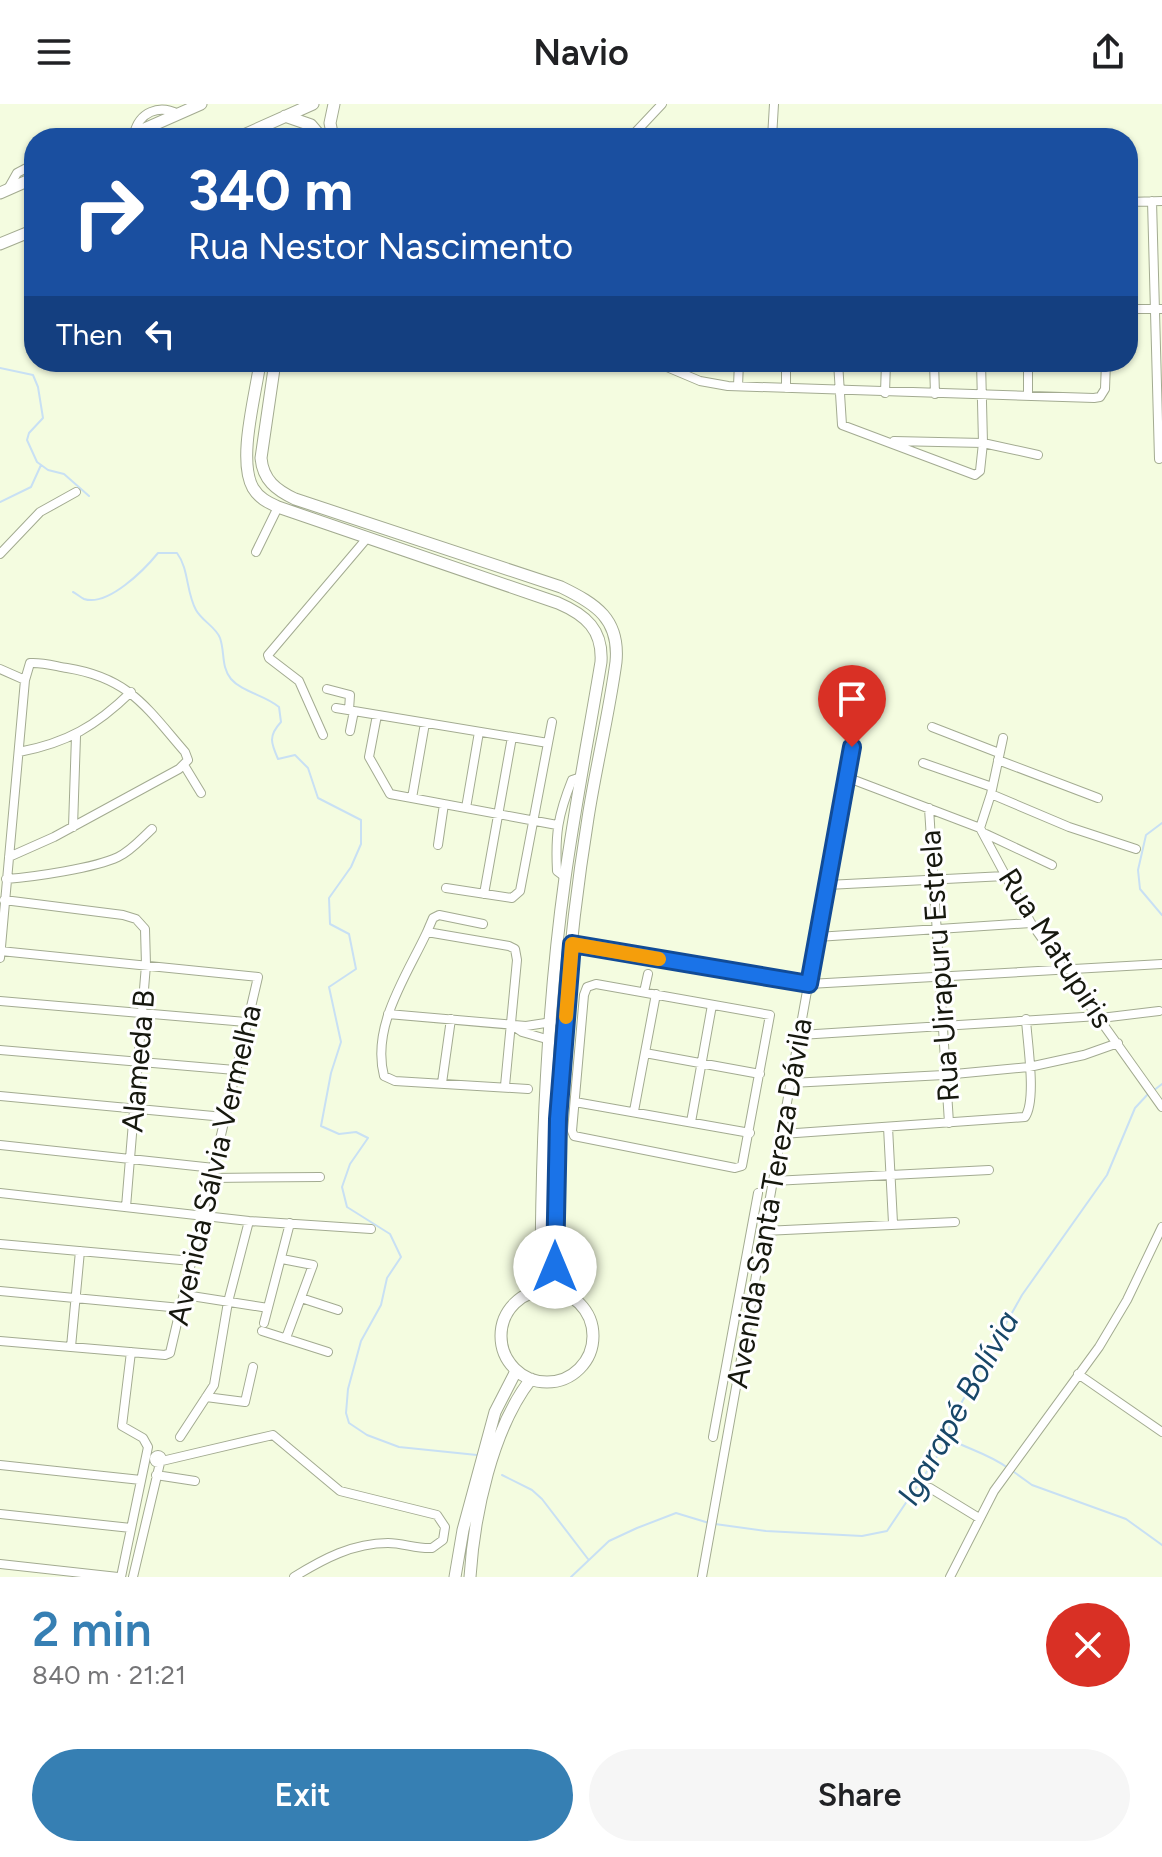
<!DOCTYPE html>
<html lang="en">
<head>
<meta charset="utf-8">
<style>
	:root { --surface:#fff; --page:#f6f6f6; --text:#202124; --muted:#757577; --accent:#367fb3 }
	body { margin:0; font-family:Figtree,sans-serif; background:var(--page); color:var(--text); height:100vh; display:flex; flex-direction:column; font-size:30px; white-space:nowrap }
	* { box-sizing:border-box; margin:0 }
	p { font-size:26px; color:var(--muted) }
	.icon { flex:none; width:44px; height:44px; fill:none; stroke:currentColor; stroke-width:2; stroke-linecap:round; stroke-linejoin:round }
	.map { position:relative; height:1473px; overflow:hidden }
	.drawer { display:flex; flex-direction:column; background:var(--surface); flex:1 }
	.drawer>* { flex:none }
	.hud { position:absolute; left:24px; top:24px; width:1114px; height:244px; border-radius:32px; box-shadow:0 2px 6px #0004; background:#1a4fa0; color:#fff; overflow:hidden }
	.pin { position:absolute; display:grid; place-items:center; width:68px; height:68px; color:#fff; margin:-82px -34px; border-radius:50% 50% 50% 0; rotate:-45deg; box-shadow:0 0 8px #0007 }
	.pin .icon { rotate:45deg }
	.me { position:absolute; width:88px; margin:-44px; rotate:0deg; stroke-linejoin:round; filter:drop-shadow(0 0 6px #0008) }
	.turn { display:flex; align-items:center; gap:28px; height:168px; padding:0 32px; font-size:36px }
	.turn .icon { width:104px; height:104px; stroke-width:2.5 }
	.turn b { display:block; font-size:56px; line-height:68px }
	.then { display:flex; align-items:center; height:76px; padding:0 32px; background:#0003; gap:16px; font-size:30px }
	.round { display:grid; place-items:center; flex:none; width:84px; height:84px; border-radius:42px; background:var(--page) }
	.summary { display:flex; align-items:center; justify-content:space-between; height:136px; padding:0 32px }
	h1 { font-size:48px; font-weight:600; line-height:60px; color:var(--accent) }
	.cta { display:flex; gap:16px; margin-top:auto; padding:16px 32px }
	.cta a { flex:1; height:92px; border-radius:48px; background:var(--accent); color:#fff; font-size:32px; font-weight:600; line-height:92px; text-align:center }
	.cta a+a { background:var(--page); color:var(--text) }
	header { display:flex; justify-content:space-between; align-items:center; height:104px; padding:0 32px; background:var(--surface); font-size:36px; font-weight:600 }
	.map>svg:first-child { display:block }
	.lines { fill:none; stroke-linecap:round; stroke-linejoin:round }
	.stream { stroke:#c8e0f4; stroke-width:2 }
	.street-casing { stroke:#a3ab91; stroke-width:10 }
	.secondary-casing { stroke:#a3ab91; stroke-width:13 }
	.street { stroke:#fff; stroke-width:8 }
	.secondary { stroke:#fff; stroke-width:11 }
	.route-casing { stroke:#114b97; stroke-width:20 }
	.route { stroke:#1a73e8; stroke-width:14 }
	.slow { stroke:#f59e0b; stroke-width:14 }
	.labels { text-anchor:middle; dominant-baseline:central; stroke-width:6; stroke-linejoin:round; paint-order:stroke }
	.street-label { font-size:30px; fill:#16180e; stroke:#fff }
	.water-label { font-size:32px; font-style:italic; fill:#184768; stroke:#fff }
</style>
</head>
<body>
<header><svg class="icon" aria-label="menu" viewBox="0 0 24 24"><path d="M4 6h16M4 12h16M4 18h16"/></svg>Navio<svg class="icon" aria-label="share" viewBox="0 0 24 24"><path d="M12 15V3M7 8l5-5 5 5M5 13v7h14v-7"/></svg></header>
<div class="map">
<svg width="1162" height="1473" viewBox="0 0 1162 1473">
	<rect width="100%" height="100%" fill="#f4fce0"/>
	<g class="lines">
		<path class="stream" d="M0,264L33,271L38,283L43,314L29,329L27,336L37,358L48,366L64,370L89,392
			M0,398L31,383L41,361
			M73,488C77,490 80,493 84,495C108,503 145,465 158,449H177C189,465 186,488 196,506C202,517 216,523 220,534C225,548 221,563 231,575C242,588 265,591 279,603L281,618C268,632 271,639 278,655L295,651L308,664L318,694L361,716V740L351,763L329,794L330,820L349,830L356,865L329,883L341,938L331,969L321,1022L339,1030L356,1028L368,1034L350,1060L342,1083L347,1103L390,1130L401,1153L387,1174L381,1201L361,1237L348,1285L346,1309L349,1319L367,1331L399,1343L477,1351
			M1162,719L1146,731L1138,766L1140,785L1162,811
			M1153,987L1162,980
			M947,1334C968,1345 989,1350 1008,1364
			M1014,1368L1032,1381L1126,1415L1162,1441
			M502,1371L532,1386L542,1395L588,1455
			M715,1420L766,1427L862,1432L887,1427L946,1339L950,1319L1022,1191L1107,1071L1135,1004L1148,990
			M571,1473L609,1437L637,1424L676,1409L709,1419"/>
		<defs>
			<path id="street" d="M134,30C139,8 159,0 178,10
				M630,34L662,0
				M772,34L774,0
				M8,85L17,69L34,60
				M1152,97L1159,355
				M1128,98L1162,97
				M1128,205H1162
				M655,258L700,277L728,282L1094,294L1100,293L1105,285L1106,258
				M838,258L842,321L975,371L980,367L983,339L981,258
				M934,258L935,290
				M738,282L739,258
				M786,284V258
				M885,289L886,258
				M1028,292V258
				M894,337L983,339L1038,351
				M256,448L278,403
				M0,450L40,408L76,388
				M0,565L25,576
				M327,585L350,591L349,606
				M336,604L548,639
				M377,611L369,653L390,690L557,721
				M932,623L999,649
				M350,627L354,607
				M323,631L299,577L269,554L268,551L368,433
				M19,648C67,639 96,622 131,588
				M998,656L1098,694
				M923,659L992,683
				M184,661L201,689
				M846,673L980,724L1031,819L1162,1003
				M991,690L1069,723L1136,745
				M412,694L425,619
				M466,704L479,628
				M929,704L949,1019
				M73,723L76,632
				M980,724L991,690L1003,634
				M986,730L1052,761
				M438,741L444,700
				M565,773L557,767C555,730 558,711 572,676L581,673
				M6,775C34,773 95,764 118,753C131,747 142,734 152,725
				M827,781L1005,772
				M446,784L512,794L520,787L552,618
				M484,790L512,633
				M4,796L123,811L136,815L145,825L146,861L126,1103
				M427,828L433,814L439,811L483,820
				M817,833L1031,819
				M567,839L809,880L1162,860
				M0,847L258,873L170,1249L165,1251L0,1237
				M0,854L25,576L30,559C42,558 55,562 67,564C129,574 146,603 185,648L188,656L179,665L54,733L9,753
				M596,880L770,911L742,1062L735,1064L574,1032L572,1027L584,891L587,883Z
				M644,888L648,870
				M0,897L246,918
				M388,910L526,922L552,918
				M1101,914L1159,907
				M512,921L522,928L550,936
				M800,931L1099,912
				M0,946L235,966
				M645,949L760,970
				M442,979L451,915
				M791,979L944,971L1029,963L1084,951L1118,939
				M505,982L517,856L515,845L509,842L427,828C407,871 371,922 384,972L395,977L528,985
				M0,992L224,1013
				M575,998L750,1029
				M634,1007L656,890
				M691,1018L712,901
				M888,1023L893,1119
				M782,1030L1025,1013C1037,996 1027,937 1026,915
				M0,1041L214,1064
				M212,1074L320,1073
				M773,1077L989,1066
				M0,1089L249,1117L371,1125
				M764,1127L955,1118
				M0,1140L192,1157
				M282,1155L313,1161L286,1234
				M0,1187L181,1204
				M185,1191L268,1204
				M301,1194L338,1206
				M264,1219L290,1119
				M262,1227L328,1248
				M71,1243L80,1147
				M1078,1270L1162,1328
				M206,1293L245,1298L253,1263
				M180,1333L214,1281L228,1198L249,1117
				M713,1333L758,1089
				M154 1355a4 4 0 1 1 8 0a4 4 0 1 1-8 0Z
				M162,1357L273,1331L340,1387L437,1411L445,1423L443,1436L432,1444C417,1445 403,1439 388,1439C353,1439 323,1455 294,1473
				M0,1361L141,1376
				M156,1371L195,1377
				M930,1384L979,1414
				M0,1410L131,1424
				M0,1460L118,1473
				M121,1473L148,1343L143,1334L122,1322L131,1248
				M133,1473L160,1359
				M702,1473L838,714L865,583
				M950,1473L994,1387L1099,1243L1127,1196L1162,1123"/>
			<path id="secondary" d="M285,12L311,21L322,34
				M124,34L201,0
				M237,34L313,0
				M333,34L330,19L334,0
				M0,89L34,74
				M0,140L34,126
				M260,258C256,290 237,356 253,384C259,394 267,398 278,403L558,499C586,511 603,526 601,558C589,630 575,702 565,774C546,910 541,1049 541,1186
				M275,258L261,354C263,376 276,386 295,395L561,483C596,500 620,515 616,558C609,610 596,662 588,714C563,869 554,1029 555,1186
				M501 1232a46 46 0 1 1 92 0a46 46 0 1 1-92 0Z
				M455,1473L463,1426L495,1308L516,1267
				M470,1473C474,1411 492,1325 531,1275"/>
		</defs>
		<use href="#street" class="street-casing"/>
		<use href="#secondary" class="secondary-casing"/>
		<use href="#street" class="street"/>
		<use href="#secondary" class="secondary"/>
	</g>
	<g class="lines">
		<defs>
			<path id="route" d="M555,1163L558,1015L572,840L809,880L852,643"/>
		</defs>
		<use href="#route" class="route-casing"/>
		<use href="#route" class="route"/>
		<path class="slow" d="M566,913L572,840L659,855"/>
	</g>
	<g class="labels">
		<g class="street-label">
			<text transform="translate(1056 844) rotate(57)">Rua Matupiris</text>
			<text transform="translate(939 862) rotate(-94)">Rua Uirapuru Estrela</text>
			<text transform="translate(138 957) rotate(-85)">Alameda B</text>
			<text transform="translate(214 1061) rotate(-77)">Avenida Sálvia Vermelha</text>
			<text transform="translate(769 1099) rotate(-80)">Avenida Santa Tereza Dávila</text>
		</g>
		<g class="water-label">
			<text transform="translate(958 1304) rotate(-61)">Igarapé Bolívia</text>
		</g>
	</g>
</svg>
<div class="pin" style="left:852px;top:643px;background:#d93025"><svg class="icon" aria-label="arrive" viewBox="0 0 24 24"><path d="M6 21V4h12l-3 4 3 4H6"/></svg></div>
<svg class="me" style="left:555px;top:1163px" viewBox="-20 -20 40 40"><circle r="19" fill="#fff"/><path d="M0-13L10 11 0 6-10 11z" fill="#1a73e8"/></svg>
<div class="hud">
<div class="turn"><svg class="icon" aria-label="right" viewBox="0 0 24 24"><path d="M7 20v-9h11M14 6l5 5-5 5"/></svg><div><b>340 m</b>Rua Nestor Nascimento</div></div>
<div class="then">Then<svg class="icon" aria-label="left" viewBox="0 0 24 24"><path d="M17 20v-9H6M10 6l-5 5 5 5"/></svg></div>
</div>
</div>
<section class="drawer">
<div class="summary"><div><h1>2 min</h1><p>840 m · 21:21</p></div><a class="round" style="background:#d93025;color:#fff"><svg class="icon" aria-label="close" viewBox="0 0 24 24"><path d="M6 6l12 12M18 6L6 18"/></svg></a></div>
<div class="cta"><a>Exit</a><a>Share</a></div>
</section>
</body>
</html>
